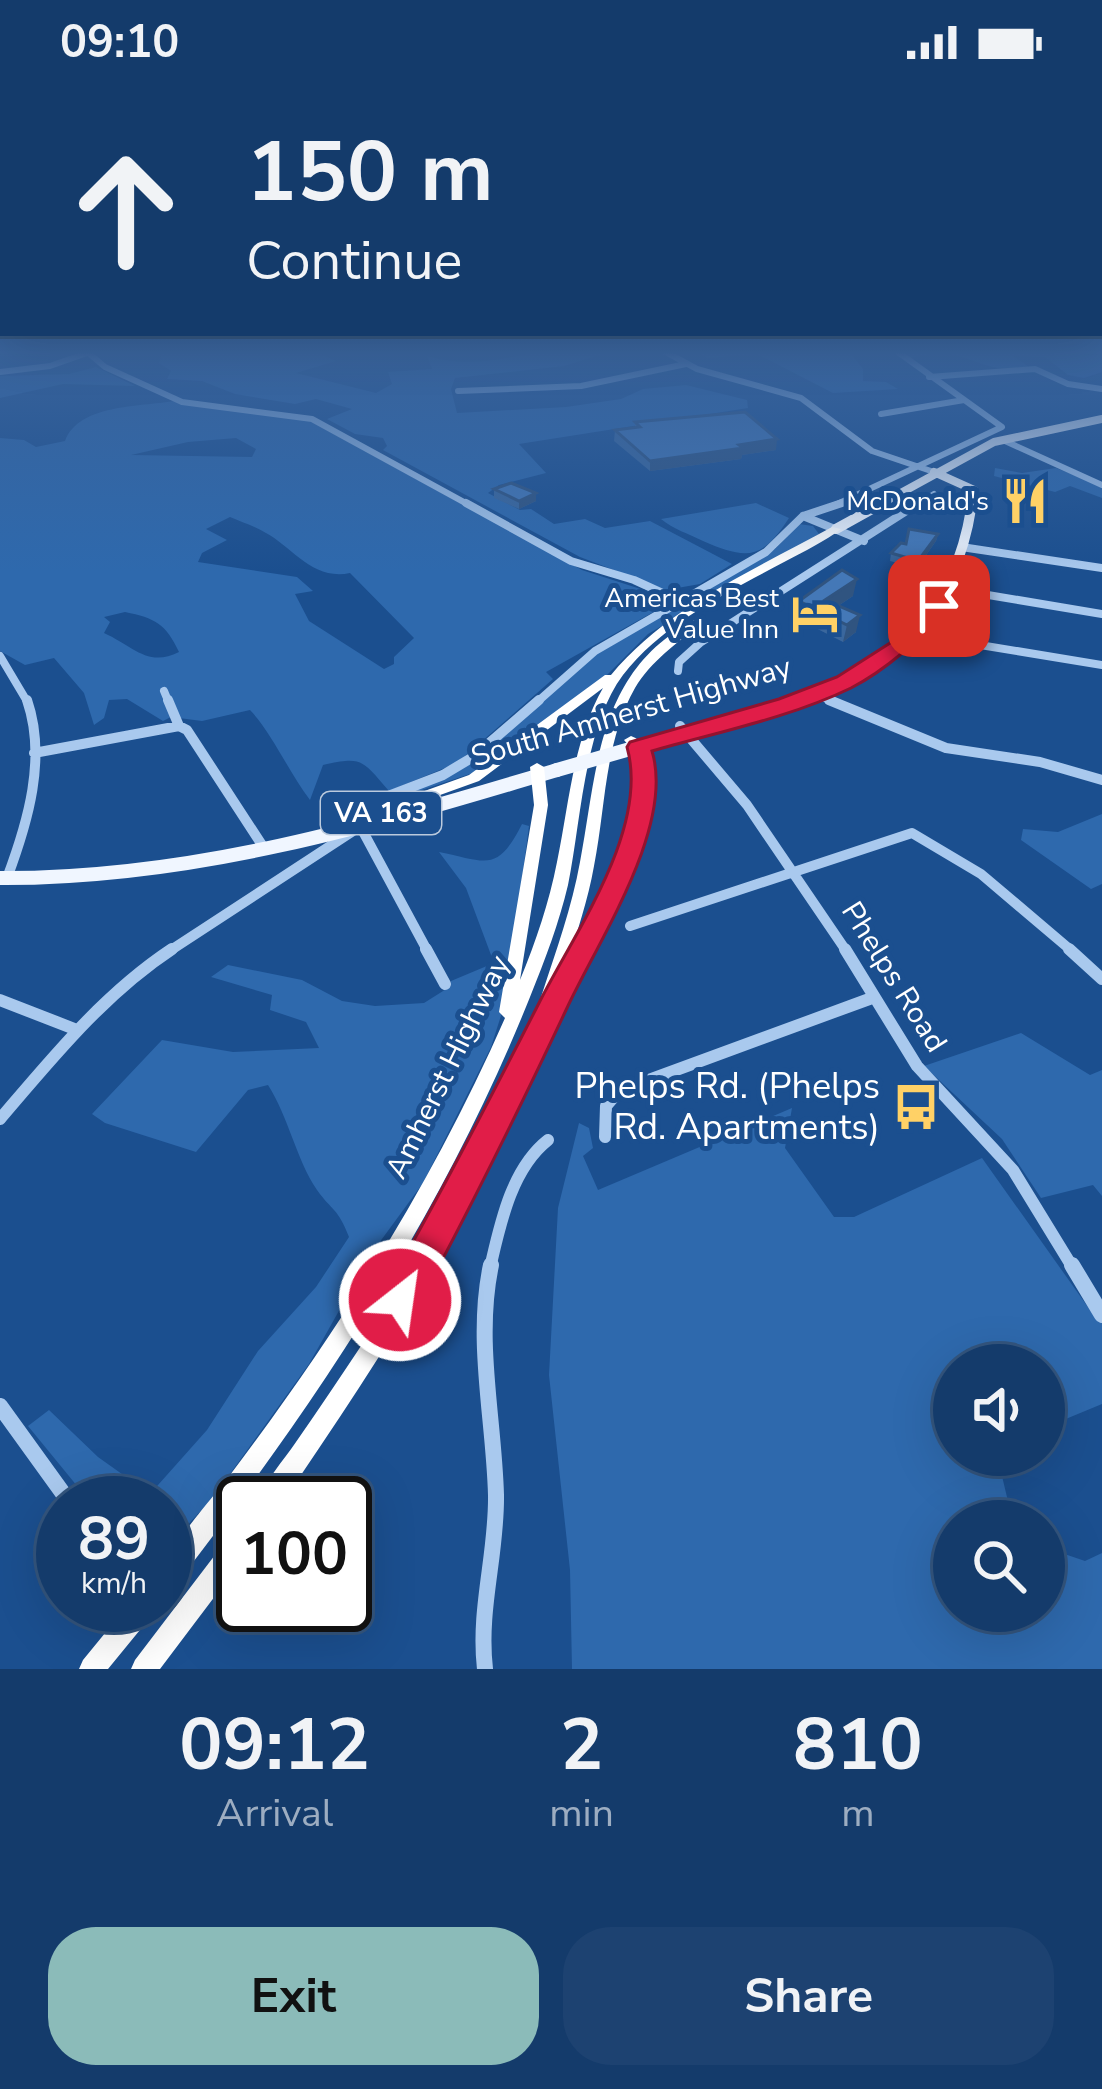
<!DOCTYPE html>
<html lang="en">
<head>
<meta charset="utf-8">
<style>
	:root { --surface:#143b6b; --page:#1d4271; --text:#f1f3f6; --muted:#9dadc1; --line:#33557e; --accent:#8bbbb9 }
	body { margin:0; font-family:"Nunito Sans",sans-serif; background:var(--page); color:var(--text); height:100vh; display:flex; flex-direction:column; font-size:45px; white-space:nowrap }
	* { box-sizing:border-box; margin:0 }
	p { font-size:39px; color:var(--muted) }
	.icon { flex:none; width:66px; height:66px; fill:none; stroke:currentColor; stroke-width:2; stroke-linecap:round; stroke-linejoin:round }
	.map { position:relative; height:1585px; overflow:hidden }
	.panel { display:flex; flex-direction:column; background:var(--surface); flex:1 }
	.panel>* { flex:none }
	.guide { position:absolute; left:0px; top:0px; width:1104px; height:252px; box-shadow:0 12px 48px #0002,0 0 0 3px var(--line); background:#143b6b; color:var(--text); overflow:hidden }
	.controls { position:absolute; left:933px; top:1260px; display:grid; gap:24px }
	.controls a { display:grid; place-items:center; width:132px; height:132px; border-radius:50%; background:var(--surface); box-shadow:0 12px 48px #0002,0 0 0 3px var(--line); font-size:60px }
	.speed { position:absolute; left:36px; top:1392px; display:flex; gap:24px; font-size:60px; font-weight:700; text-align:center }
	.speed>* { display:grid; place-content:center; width:156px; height:156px; border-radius:50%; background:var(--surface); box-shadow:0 12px 48px #0002,0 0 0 3px var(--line); line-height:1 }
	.speed small { font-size:30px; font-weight:400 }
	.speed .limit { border:6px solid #111; border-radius:18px; background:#fff; color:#111 }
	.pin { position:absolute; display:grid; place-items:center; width:102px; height:102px; color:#fff; margin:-51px; border-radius:24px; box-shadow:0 6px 18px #0006 }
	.me { position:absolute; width:132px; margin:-66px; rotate:30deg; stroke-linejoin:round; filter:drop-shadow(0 0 9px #0008) }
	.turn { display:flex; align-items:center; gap:42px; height:252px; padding:0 48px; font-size:54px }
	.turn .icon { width:156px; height:156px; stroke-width:2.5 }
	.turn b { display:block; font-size:84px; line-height:102px }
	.eta { display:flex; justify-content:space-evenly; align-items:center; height:204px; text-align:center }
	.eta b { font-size:72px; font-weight:700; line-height:84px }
	.button { display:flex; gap:24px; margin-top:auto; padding:24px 48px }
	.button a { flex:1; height:138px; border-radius:48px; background:var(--accent); color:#111; font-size:48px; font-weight:700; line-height:138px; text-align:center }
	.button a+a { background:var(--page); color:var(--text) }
	.status { display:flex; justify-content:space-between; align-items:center; height:84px; padding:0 60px; background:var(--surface); direction:ltr }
	.status svg { height:33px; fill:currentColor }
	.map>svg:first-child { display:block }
	.green { fill:#2e69ad; fill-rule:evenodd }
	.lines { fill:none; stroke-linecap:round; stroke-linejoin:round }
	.minor-far4 { stroke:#a9c9ee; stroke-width:6 }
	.minor-far3 { stroke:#a9c9ee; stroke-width:8 }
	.minor-far2 { stroke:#a9c9ee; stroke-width:10 }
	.minor-far1 { stroke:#a9c9ee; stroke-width:12 }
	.minor { stroke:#a9c9ee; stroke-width:16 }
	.major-far2 { stroke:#f0f6ff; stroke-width:8 }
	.major-far1 { stroke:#f0f6ff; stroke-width:10 }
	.major { stroke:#f0f6ff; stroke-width:14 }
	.highway { fill:#fff; fill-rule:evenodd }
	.major-bridge { stroke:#f0f6ff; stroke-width:14 }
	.wall { fill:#3a679d }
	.shaded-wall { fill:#305480 }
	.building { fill:#4478b7; stroke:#305480; stroke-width:3 }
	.route { fill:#e11d48; stroke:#92132f; stroke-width:3 }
	.labels { text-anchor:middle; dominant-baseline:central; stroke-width:10; stroke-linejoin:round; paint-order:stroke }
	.far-poi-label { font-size:27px; fill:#fff; stroke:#1b4f8f; text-anchor:end }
	.shield { fill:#1b4f8f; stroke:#bbcadd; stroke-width:3 }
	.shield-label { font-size:27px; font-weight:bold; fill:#fff }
	.street-label { font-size:30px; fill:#fff; stroke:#1b4f8f }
	.near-poi-label { font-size:36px; fill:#fff; stroke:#1b4f8f; text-anchor:end }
</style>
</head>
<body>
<div class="status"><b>09:10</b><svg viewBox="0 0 49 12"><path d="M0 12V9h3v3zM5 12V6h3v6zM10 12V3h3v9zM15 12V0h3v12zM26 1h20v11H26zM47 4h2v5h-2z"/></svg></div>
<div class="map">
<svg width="1102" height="1585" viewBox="0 0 1102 1585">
	<rect width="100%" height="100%" fill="#1b4f8f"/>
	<path class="green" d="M163,266H312L336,277L296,289L376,309L392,300L388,288L432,285L427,272C472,285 505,273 549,267C570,264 594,266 616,266L564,282L455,294L451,305L457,329L566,323L621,315L643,305L686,301L747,316L748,324L519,360L546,389L499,401L488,409L520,426L531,425L554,440L585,435L605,444L650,437L732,480L700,500L666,506L580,473L383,366L387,362L383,354L355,350L327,335L352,325L316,315L295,320L235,310L202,297L167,295L171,287L159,279Z
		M697,266H848L863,285V297L886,298L898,305L833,309L757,270L707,274Z
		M900,266H1073L1088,272L1102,270V288L1084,294L1068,291L1045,273L1013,272L1029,283C997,291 979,276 950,270C938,267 922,272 909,274Z
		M96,283L135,302L63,300L0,314V292L69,290Z
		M174,317L308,336L582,486L656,510L661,517L657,526L546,588L553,595L457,679L389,707C362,676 363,672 323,681L310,716C288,687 272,649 250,626L202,637L171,633L163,637L127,615L109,616L104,634L94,641L84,609L54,574L25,581L0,567V354L24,356L36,363L65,357C79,320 139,323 174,317ZM236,354L256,365L252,373L131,371L188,358ZM230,433C241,438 255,442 266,449C292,463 313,497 350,489L414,554L394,573V580L384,585L309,537L295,510L313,507L297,493L198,478L202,469L227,456L206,445ZM125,528C155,534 166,540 179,568C148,584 133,562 104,549L110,538L104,533Z
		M995,384L1022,389L1056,384L1102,402V414L1070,402L1055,408L994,392Z
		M756,419L789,434C762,476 747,476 703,457C689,450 673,445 661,435Z
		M799,440L813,442L819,450L648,550L591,607L479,687L380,720L438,696L593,571L775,465Z
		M1102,730V800L1091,805L1021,756L1023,745L1058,748Z
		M522,740L529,742L506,916L491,963L423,1099L371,1170L309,1280L212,1415L165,1465V1419H91L28,1342L49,1326L98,1373L150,1410L207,1346L258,1267L316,1203L349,1153C338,1124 332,1127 317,1106C296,1075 289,1034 268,1001L248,1006L196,1068L105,1039L92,1030L162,956L233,968L319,964L306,938L270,926L272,911L211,893L228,881L302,896L342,917L375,922L424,919L451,902V897L494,879L466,804L439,768C488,778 497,789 522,740Z
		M1021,949L1090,991L1102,986V1112L1093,1101L1041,1114L1002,1055L924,982Z
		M792,1024L785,1064L834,1133H854L982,1074L1095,1233L1102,1231V1320L1044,1344V1281H954V1371H997L1011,1430L1017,1437H954V1527H1044V1463L1085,1477L1102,1469V1585H572L570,1486L549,1291L558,1124L579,1039L589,1044L593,1064L583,1072L598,1106Z"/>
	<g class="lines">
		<path class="minor-far4" d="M85,266L105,283L182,318L312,335L471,422
			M662,266L697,285L801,314L872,367L934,388
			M0,288L50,282L87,269
			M929,293L1035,285L1068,300L1102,305
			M458,307L581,302L686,280
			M881,330L964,316
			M1005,357L1102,401
			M833,422L1002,343L895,266
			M915,422L934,410"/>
		<path class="minor-far3" d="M466,419L571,477L634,496L680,517
			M803,432L864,457
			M968,464L1102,484
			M952,505L1102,530
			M913,550L1102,581
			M0,572L28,619
			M678,587L679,578L700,559L919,419
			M164,607L169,619
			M816,610L837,619
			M536,619L595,567L766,468L803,432L842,419"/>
		<path class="minor-far2" d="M168,616L179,642L187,646L262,761
			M829,616L946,664L1040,678L1102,696
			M680,642L747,721L847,868
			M34,669L179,642
			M360,739L378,716L443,691L473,673L539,616
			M360,742L428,868
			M7,794C28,738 47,674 27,616
			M630,842L912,749L981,790L1073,868
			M168,868L353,747"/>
		<path class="minor-far1" d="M426,865L445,900
			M845,865L917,982L1013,1086L1073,1184
			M1069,865L1102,895
			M0,916L77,946
			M0,1035C53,973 104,910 172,865
			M605,1053L606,1022L619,1007L872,914
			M490,1184C500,1141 511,1085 548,1056"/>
		<path class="minor" d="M1072,1181L1102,1231
			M0,1322L70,1419
			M485,1585C478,1525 497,1470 496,1411C494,1335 475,1256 491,1181"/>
		<path class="major-far2" d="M934,388L974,406
			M877,422L994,358L1102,335
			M972,422L974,406"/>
		<path class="major-far1" d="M836,445L883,419
			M790,619C894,584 956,530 972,419"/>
		<path class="major" d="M630,665L799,616
			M0,794C194,795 373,741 557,686"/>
		<path class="highway" d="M832,443L841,445C825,457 805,467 786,477C730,507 663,539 623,591C584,643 581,738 568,801C559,839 545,876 530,913C444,1128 316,1320 174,1503L165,1506C165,1498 163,1487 165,1479C167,1466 219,1406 230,1391C338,1248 433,1098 505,934L499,928L534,721L530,683L537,679L544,683L548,721L520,896C536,857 549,819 557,778C569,721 573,656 603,604L479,697L365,738H355L353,735L355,732L469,691L605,591H611C668,522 756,485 832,443Z
			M697,535L703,538L701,540C677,559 651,577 635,604C604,659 606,722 594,782C588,816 577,848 567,880L605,812L620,774L638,683L636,670L624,656L631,652C645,657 650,670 652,683L634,774L621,812L557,930L551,932C491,1108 386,1266 282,1419H256C265,1397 283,1377 296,1358C319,1325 341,1292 363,1259C434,1150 500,1034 542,910C556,867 572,823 580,778C598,683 597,585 697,535Z
			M243,1443V1475L160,1585H131L135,1576L234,1446Z
			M128,1521H156L153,1530L108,1585H79L83,1576Z"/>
		<path class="major-bridge" d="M557,686L630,665"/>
	</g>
	<path class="wall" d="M635,338L776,366L742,371L741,375L650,387L614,357L615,346L635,344Z
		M494,405L536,409V417L519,425L494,414Z
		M953,416L946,429L930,426L931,420Z
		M938,450L936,457L917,484L890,477L891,469L906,460Z
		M853,512L838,522L856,548L843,558L796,534L799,517Z"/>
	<path class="shaded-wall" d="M777,355L776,366L742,371L741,375L650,387V377Z
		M536,409V417L519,425V417Z
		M938,450L936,457L917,484L918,477Z
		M857,495L853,512L826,530L825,516Z
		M860,531L856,548L843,558L847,541Z"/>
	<path class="building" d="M745,328L777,355L739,361L743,364L650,377L615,346L640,343L635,338Z
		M511,399L536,409L519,417L494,405Z
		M937,412L953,416L948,424L931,420Z
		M909,445L938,450L918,477L891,469L901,459L906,460Z
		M842,486L857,495L825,516L860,531L847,541L799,517Z"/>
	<linearGradient id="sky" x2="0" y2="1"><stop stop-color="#0f2b4f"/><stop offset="0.55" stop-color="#39639b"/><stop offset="1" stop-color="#39639b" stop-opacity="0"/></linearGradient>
	<rect width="1102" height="488" fill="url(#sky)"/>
	<path class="route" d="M939,516L947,518V527C918,556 888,585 851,604C789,634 718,648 652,667C675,743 598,857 567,924C518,1028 468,1129 414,1229L400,1235L387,1229L382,1216L387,1204C441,1110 490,1015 539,919C574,849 650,745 627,663L630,658L779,615L837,593L890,559Z"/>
	<defs>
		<symbol id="restaurant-bare" viewBox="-9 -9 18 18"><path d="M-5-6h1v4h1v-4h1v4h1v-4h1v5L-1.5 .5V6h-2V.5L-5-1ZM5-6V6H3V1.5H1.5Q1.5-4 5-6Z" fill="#ffd166" stroke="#1b4f8f" stroke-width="2.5" paint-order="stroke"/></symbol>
		<symbol id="hotel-bare" viewBox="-9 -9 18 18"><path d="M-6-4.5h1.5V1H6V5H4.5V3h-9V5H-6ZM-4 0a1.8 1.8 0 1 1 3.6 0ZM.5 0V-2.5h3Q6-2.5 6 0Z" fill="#ffd166" stroke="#1b4f8f" stroke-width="2.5" paint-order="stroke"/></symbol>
		<symbol id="bus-bare" viewBox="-9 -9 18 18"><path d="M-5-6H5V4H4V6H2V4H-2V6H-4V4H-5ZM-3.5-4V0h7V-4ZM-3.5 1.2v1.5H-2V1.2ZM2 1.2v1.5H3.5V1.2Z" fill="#ffd166" stroke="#1b4f8f" stroke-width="2.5" paint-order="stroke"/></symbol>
	</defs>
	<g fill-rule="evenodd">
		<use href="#restaurant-bare" x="992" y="384" width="66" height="66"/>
		<use href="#hotel-bare" x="782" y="497" width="66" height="66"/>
		<use href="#bus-bare" x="883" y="990" width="66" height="66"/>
	</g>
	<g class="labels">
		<g class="far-poi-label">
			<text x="989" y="417">McDonald's</text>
			<text x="779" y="514">Americas Best<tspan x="779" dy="31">Value Inn</tspan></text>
		</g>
		<rect class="shield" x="321" y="708" width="120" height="42" rx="9"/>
		<g class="shield-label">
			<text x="381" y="729">VA 163</text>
		</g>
		<g class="street-label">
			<text transform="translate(631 628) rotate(-16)">South Amherst Highway</text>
			<text transform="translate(894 893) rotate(58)">Phelps Road</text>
			<text transform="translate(448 983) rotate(-64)">Amherst Highway</text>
		</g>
		<g class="near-poi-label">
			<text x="880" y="1002">Phelps Rd. (Phelps<tspan x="880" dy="41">Rd. Apartments)</tspan></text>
		</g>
	</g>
</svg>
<div class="controls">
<a><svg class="icon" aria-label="sound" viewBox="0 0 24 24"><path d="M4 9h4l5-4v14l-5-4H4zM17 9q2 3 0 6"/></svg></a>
<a><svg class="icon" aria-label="search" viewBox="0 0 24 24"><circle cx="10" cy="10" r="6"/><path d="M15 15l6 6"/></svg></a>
</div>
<div class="speed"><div>89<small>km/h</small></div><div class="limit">100</div></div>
<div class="pin" style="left:939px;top:522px;background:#d93025"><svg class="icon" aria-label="arrive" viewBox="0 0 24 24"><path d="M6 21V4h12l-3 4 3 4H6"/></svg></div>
<svg class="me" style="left:400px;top:1216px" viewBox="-20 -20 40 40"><circle r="17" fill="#e11d48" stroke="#fff" stroke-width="3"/><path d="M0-11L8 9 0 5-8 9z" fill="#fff"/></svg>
<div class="guide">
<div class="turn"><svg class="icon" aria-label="ahead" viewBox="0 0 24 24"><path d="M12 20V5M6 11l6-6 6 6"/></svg><div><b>150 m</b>Continue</div></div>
</div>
</div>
<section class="panel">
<div class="eta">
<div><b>09:12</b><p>Arrival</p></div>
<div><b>2</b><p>min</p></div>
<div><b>810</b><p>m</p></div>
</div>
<div class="button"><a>Exit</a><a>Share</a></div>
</section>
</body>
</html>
